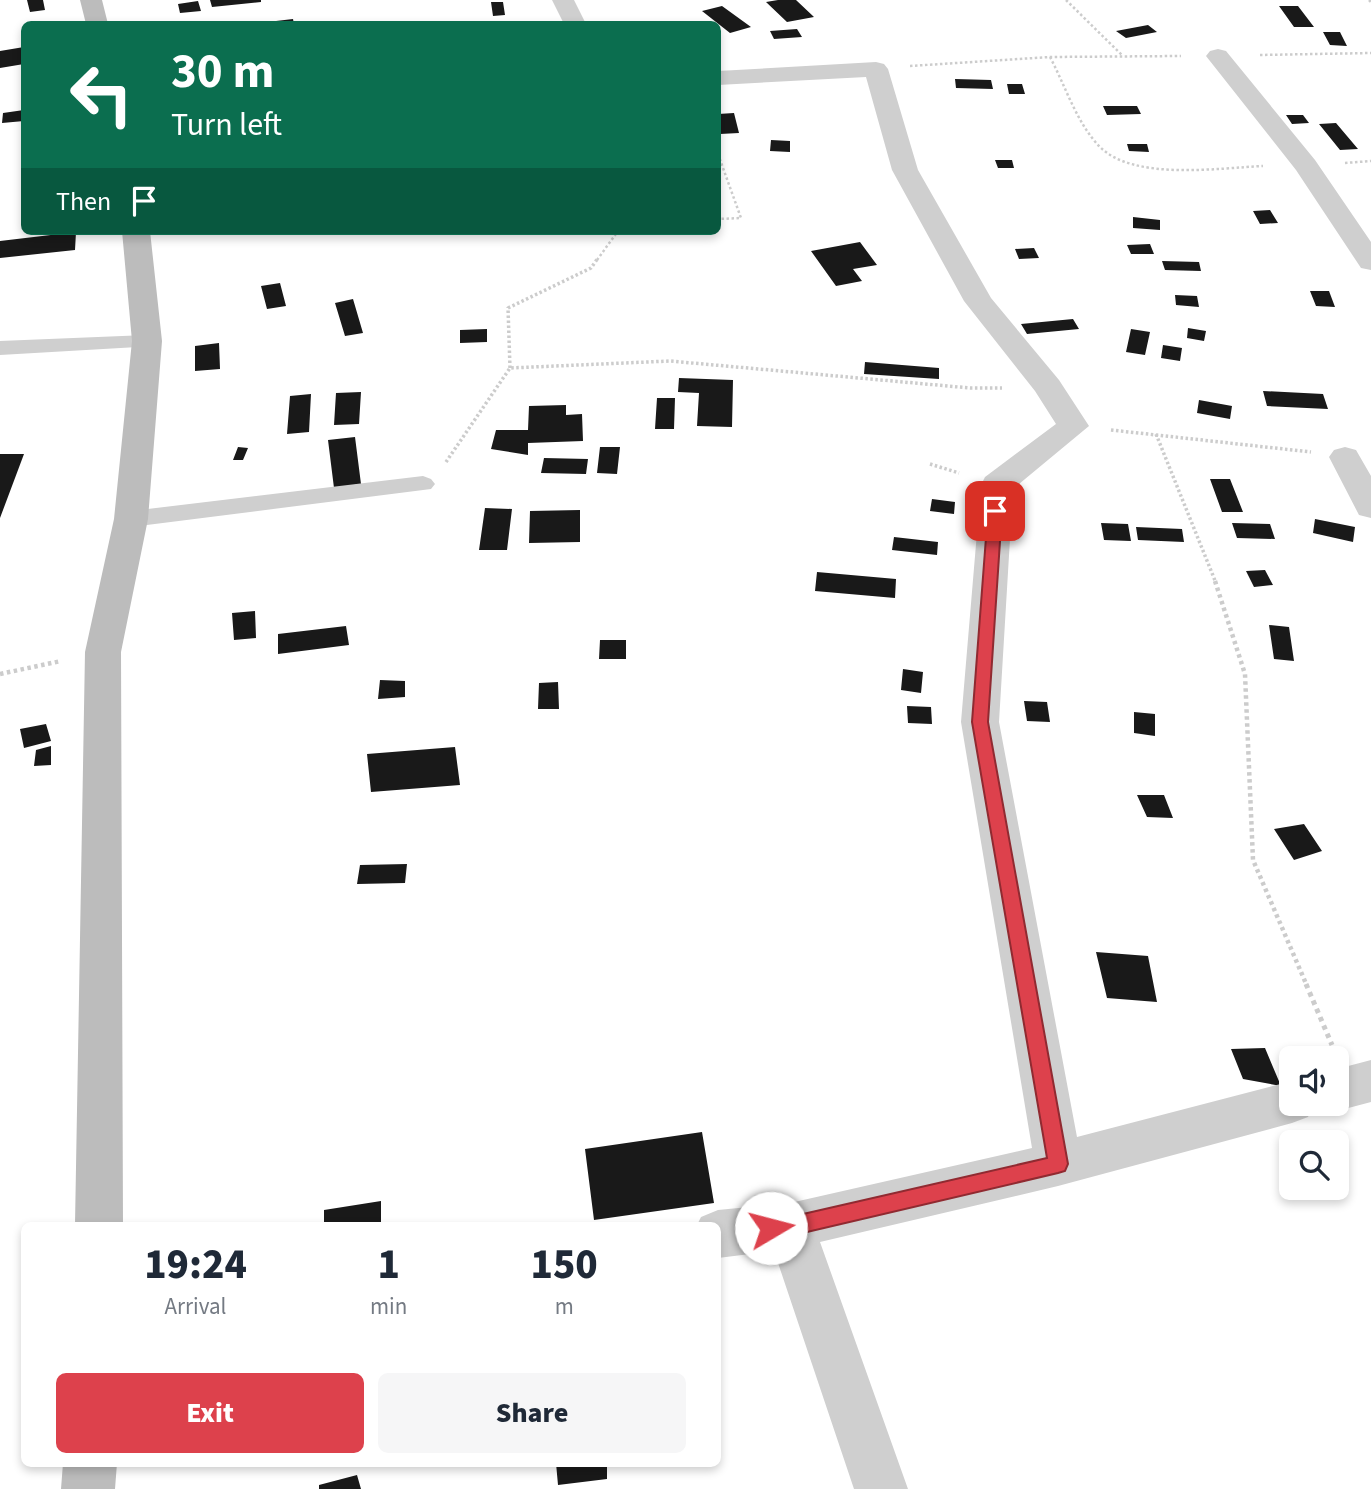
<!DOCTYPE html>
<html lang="en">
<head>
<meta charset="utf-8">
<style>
	:root { --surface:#fff; --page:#f6f6f7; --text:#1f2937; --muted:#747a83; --accent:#dd414c }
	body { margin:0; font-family:"Source Sans 3",sans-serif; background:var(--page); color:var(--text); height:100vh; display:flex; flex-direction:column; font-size:26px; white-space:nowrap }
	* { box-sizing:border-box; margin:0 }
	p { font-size:23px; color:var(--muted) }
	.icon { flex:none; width:38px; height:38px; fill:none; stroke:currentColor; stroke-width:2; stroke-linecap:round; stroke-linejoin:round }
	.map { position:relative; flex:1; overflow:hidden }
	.side { position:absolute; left:21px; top:1222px; width:700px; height:245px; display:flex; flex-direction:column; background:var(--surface); border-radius:10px; box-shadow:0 4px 10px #0003 }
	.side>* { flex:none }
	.top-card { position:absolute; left:21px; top:21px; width:700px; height:214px; border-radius:10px; box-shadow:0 4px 10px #0003; background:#0b6e4f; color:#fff; overflow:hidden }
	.buttons { position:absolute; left:1279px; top:1046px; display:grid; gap:14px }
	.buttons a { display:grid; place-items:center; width:70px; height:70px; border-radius:10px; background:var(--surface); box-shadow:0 4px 10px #0003; font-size:35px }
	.pin { position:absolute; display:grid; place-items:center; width:60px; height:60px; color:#fff; margin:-30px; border-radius:14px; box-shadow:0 4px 10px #0006 }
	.me { position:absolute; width:77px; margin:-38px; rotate:82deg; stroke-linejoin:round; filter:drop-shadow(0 0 5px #0008) }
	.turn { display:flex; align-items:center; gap:24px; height:147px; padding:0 35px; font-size:32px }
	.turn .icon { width:91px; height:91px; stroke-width:2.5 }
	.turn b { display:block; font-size:49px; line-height:60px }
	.then { display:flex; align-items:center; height:66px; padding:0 35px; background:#0003; gap:14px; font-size:26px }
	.eta { display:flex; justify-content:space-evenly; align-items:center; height:119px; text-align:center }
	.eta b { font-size:42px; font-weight:800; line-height:49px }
	.button { display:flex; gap:14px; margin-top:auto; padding:14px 35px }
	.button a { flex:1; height:80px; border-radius:10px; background:var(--accent); color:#fff; font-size:28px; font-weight:800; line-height:80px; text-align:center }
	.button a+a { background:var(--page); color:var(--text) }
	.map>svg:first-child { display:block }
	.building { fill:#191919 }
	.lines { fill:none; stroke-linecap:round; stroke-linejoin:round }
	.path-far3 { stroke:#ccc; stroke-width:2.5; stroke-dasharray:2.5 2.5; stroke-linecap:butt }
	.path-far2 { stroke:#ccc; stroke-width:3.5; stroke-dasharray:2.5 2.5; stroke-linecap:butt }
	.path-far1 { stroke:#ccc; stroke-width:4.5; stroke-dasharray:3.5 3.5; stroke-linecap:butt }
	.path { stroke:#ccc; stroke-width:5; stroke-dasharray:4.5 4.5; stroke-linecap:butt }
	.lane { fill:#cfcfcf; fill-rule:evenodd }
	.street { fill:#cfcfcf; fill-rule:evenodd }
	.secondary { fill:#bcbcbc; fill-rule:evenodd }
	.route { fill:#dd414c; stroke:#902a31; stroke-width:2 }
</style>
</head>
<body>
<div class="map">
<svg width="1371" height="1489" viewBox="0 0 1371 1489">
	<rect width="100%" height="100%" fill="#fff"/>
	<path class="building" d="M27,0H43L45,10L30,12Z
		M210,0H261V2L212,7Z
		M778,0H796L814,17L787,22L766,2Z
		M198,1L201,11L180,13L178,4Z
		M491,2H503L505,15L493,16Z
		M722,6L751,27L730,33L702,11Z
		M1279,6H1298L1314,27H1294Z
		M293,19L294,24H259V23Z
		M1148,25L1157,32L1126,38L1116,31Z
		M797,29L802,37L774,39L770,31Z
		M1323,32H1340L1347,46L1330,45Z
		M24,47V64L0,68V51Z
		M955,79L991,80L993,89L956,88Z
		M1007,84H1022L1025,94H1009Z
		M1103,106H1137L1141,114L1107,115Z
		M24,110V121L2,123L3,113Z
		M734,113L739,133L720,134L718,114Z
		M1286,115H1303L1309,123L1292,124Z
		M1336,123L1358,149L1340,150L1319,124Z
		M771,140L790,141V152L770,151Z
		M1127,144H1147L1149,152L1129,151Z
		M995,160H1012L1014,168H998Z
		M1270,210L1278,223L1260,224L1253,211Z
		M1133,217L1160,220V230L1133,228Z
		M76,232L75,250L0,258V241Z
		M860,242L877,265L853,269L862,281L836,286L811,251Z
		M1150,244L1154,254H1131L1127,245Z
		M1034,248L1039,258L1019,259L1015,249Z
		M1162,261L1199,262L1201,271L1165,270Z
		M280,283L286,306L267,309L261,286Z
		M1310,291H1329L1335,307L1316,306Z
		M1175,295L1197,296L1199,307L1176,305Z
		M353,299L363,333L345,336L335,303Z
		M1073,319L1079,329L1027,334L1021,324Z
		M1188,328L1206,331L1204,341L1187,338Z
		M487,329V342L460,343V330Z
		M1131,329L1150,332L1145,355L1126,352Z
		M219,343L220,369L195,371V346Z
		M1163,345L1182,348L1180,361L1161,358Z
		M865,362L939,368V379L864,374Z
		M679,378L733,380L732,427L697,426L699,393L678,392Z
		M1263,391L1323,394L1328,409L1267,406Z
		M361,392L359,424L334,425L336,393Z
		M311,394L309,432L287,434L290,396Z
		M657,398H675L674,429H655Z
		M1199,400L1232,406L1230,419L1197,413Z
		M566,405V415L582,414L583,441L528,443V455L491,449L496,430H528L529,406Z
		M355,437L361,484L334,488L328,440Z
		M238,447L248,448L243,460H233Z
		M600,447H620L617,474L597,473Z
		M0,454H24L0,518Z
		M544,458L588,459L586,474L541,473Z
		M1210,479H1230L1243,512H1222Z
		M932,499L955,502L954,514L930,511Z
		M485,508L512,509L507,550H479Z
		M580,510V542L529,543L530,511Z
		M1315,519L1355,527L1353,542L1313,533Z
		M1101,523L1128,524L1131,541L1104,540Z
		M1232,523L1270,524L1275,539L1237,538Z
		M1136,527L1182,529L1184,542L1138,540Z
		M894,537L938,542L937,555L892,550Z
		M1265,570L1273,585L1254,587L1246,571Z
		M817,572L896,579L895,598L815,591Z
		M255,611L256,638L234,640L232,613Z
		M1269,625L1289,627L1294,661L1274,659Z
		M346,626L349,645L278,654V634Z
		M600,640H626V659H599Z
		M903,669L923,672L921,693L901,690Z
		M380,680L405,681V697L378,699Z
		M558,682L559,709H538L539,683Z
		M1024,701L1047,702L1050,722L1027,721Z
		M907,706L931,707L932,724L908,723Z
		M1134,712L1155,714V736L1134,733Z
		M46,724L51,741L24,748L20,729Z
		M51,746V765L34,766L36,750Z
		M455,747L460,785L371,792L367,754Z
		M1137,795H1164L1173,818L1147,817Z
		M1304,824L1322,851L1294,860L1274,829Z
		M407,864L405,883L357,884L360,865Z
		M1096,952L1148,956L1157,1002L1107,998Z
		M1265,1048L1281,1086L1243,1079L1231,1049Z
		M702,1132L714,1203L594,1220L585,1149Z
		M381,1201V1225H324V1210Z
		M556,1463H607V1479L558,1485Z
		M357,1475L361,1489H319V1485Z"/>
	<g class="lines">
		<path class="path-far3" d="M1066,0L1123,56
			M1369,0L1371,2
			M1260,55L1371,53
			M1050,57C1065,85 1077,124 1100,147C1134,181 1219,168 1263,166
			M910,66L1050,57L1181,56
			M718,154L741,218L718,219
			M1345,163L1371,161
			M597,260L618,231"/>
		<path class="path-far2" d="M510,368L508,308L591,268L598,258
			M1111,430L1311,452
			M1156,434L1216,583
			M446,462L510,368L670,361L970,388H1002
			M930,464L959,473"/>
		<path class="path-far1" d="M1215,581L1245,674L1253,860L1307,986
			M0,674L61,661"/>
		<path class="path" d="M1306,984L1332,1045"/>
		<path class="lane" d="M147,335L155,336L158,341L155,346L0,355V341Z
			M423,476L431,479L435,484L431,489L131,527L122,525L119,519L122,513L131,511Z"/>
		<path class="street" d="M552,0H574L586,24H564Z
			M1218,49L1226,51L1315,160L1371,242V270L1361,268L1296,170L1206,56L1210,51Z
			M876,62L884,64L888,69L918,170L991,298L1059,380L1089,426L1013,489L999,722L1077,1137L1292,1081V1104H1314L1308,1117L1292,1123L1058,1186L820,1242L908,1489H854L774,1251L718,1258V1225H697L701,1217L718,1210L790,1203L1032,1148L961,722L981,485L985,477L1056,424L1035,391L964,301L892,170L866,77L718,85V71Z
			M1345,447L1356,450L1371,476V518L1359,515L1329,457L1334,450Z
			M1371,1060V1102L1337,1111L1321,1105L1337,1104V1069Z"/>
		<path class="secondary" d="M80,0H102L108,24H86Z
			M122,231H150L162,341L148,519L121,652L123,1225H75L85,652L114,519L132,341Z
			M63,1463H117L115,1489H61Z"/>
	</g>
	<path class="route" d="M995,507L1002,511L988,722L1068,1164L1065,1171L1058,1173L790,1236L763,1234L760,1228L763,1221L790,1217L1047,1158L972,722L988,511Z"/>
</svg>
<div class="buttons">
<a><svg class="icon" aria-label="sound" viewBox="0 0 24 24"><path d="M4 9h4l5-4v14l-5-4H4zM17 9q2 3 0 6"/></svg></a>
<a><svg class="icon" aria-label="search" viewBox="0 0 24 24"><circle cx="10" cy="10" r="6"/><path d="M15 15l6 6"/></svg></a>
</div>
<div class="pin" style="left:995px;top:511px;background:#d93025"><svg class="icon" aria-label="arrive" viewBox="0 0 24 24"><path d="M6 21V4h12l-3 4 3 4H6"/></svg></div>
<svg class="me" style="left:771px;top:1228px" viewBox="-20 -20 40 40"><circle r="19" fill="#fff"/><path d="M0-13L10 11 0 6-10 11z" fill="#dd414c"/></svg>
<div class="top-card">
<div class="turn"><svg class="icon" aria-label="left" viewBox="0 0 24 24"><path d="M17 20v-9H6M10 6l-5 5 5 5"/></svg><div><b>30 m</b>Turn left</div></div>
<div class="then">Then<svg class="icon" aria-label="arrive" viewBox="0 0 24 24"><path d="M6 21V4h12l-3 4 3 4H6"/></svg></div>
</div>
<section class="side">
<div class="eta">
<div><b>19:24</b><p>Arrival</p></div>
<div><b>1</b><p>min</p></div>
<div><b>150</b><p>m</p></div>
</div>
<div class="button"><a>Exit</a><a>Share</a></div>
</section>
</div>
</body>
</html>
